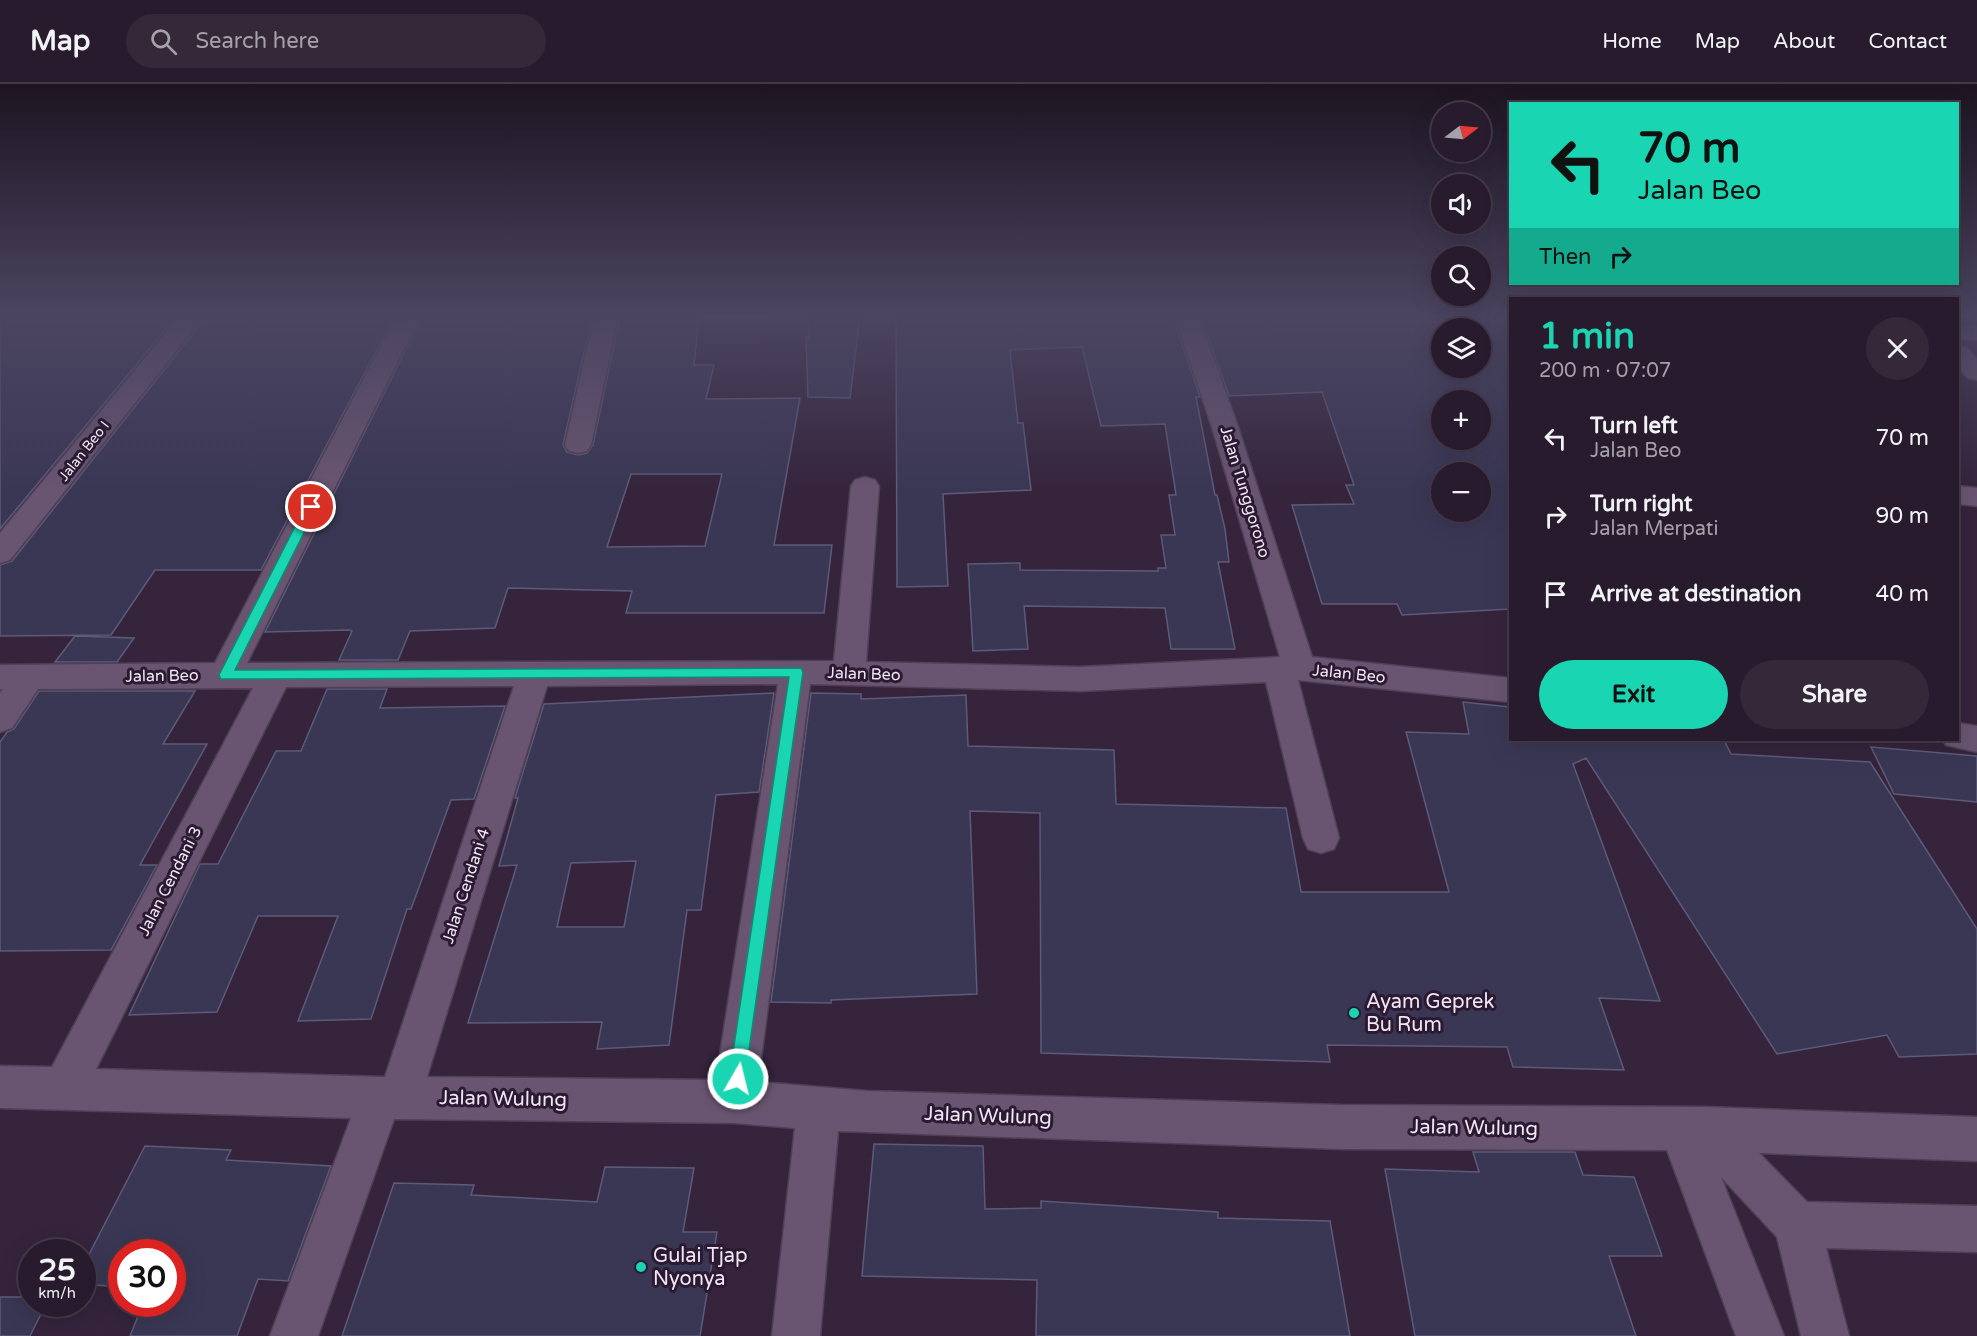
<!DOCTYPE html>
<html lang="en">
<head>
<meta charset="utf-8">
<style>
	:root { --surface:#281b2d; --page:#342839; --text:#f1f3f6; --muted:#a5a1aa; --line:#443949; --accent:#19d5b2 }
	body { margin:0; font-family:"Varela Round",sans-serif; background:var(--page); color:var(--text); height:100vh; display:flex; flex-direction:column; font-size:22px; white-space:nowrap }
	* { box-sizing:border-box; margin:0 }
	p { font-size:20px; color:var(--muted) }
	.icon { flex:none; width:33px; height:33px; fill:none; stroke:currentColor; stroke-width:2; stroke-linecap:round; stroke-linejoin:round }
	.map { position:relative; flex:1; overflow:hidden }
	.panel { position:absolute; left:1509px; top:213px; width:450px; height:444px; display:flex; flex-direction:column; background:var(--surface); border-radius:0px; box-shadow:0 6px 24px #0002,0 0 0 2px var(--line) }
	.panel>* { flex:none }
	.banner { position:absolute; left:1509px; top:18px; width:450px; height:183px; border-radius:0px; box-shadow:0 6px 24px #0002,0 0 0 2px var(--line); background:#19d5b2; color:#111; overflow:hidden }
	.needle { width:39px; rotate:74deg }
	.controls { position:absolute; left:1431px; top:18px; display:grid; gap:12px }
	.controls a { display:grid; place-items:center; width:60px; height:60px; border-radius:50%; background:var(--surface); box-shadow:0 6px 24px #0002,0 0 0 2px var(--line); font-size:30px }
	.speed { position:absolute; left:18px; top:1155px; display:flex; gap:12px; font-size:30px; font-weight:700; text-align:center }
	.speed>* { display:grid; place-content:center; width:78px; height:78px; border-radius:50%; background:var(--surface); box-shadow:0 6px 24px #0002,0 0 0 2px var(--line); line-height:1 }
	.speed small { font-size:15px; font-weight:400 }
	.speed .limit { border:9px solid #d22; background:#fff; color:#111 }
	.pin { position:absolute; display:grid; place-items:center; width:51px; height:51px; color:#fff; margin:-26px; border:3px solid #fff; border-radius:50%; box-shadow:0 2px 6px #0007 }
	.me { position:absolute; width:66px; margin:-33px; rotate:8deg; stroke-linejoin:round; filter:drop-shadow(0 0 4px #0008) }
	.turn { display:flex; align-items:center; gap:21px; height:126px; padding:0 30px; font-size:27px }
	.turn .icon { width:78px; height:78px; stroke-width:2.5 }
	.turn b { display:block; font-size:42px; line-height:51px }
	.then { display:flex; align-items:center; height:57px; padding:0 30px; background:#0003; gap:12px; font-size:22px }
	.round { display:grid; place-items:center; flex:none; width:63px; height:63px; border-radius:32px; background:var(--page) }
	.headline { display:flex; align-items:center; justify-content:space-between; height:102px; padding:0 30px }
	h1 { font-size:36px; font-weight:700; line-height:45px; color:var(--accent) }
	.cta { display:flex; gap:12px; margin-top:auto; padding:12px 30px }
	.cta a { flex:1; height:69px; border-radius:36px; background:var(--accent); color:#111; font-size:24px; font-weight:700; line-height:69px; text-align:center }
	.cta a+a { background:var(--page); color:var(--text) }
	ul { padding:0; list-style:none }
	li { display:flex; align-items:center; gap:18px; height:78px; padding:0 30px }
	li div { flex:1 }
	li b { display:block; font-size:22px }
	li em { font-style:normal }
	header { display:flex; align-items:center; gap:36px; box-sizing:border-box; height:84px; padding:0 30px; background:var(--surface); border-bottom:2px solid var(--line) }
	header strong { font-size:28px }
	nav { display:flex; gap:33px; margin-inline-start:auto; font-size:21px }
	.search { width:420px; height:54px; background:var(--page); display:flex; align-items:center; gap:15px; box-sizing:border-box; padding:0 21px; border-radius:33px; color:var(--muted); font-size:22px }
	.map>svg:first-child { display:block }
	.building { fill:#3a3754; stroke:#5d5b7a; stroke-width:1.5; fill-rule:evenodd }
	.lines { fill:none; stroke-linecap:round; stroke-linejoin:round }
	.minor-casing { stroke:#504056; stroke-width:3 }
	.minor { fill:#695571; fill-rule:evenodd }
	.route { fill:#19d5b2; stroke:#108a74; stroke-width:1.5 }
	.poi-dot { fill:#19d5b2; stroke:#2b1a32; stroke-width:2 }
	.labels { text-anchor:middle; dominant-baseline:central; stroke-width:6; stroke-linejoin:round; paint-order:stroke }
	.far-street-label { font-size:14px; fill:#f1e6f6; stroke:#2b1a32 }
	.street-label { font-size:16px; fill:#f1e6f6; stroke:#2b1a32 }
	.near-poi-label { font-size:20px; fill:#f1e6f6; stroke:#2b1a32; text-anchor:start }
	.near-street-label { font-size:20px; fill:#f1e6f6; stroke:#2b1a32 }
</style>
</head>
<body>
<header>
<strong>Map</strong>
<div class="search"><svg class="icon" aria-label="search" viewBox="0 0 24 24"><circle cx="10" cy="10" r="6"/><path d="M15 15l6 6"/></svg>Search here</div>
<nav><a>Home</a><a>Map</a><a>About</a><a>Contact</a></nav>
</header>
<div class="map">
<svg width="1977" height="1252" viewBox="0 0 1977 1252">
	<rect width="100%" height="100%" fill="#35243c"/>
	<path class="building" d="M0,233H176L0,445Z
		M202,233H394L261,486H155L111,551L0,552V481L12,477L203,237Z
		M422,233H592L563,361L567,368L578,371L587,369L593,361L620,233H699L694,281H714L706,315L800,314L774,461H832L824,529H626L632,507L508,504L495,544L410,547L398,576H339L352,547L349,546L265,548ZM631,390H722L705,462L607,463Z
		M809,233H860L850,314L808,313L806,253H809Z
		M896,233H1173L1200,313H1196L1215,411H1217L1225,445L1229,478H1218L1235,565H1171L1165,524L1024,522L1028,565L973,567L968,480L1020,479V486L1158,487V484H1166L1161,451H1175L1169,411H1176L1165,340L1101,342L1082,263L1010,266L1018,339H1023L1031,406L943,410L948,502L897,503Z
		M1201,233H1426V238L1510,236V525L1402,531L1397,520H1322L1292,421L1354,420L1346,401H1354L1322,308L1229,312ZM1442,244H1480V284H1442ZM1442,316H1480V356H1442ZM1442,388H1480V428H1442Z
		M75,552L134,554L117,578H55Z
		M327,605H387L380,624L505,622L474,715L451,716L411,825H407L371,935L298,937L338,832H258L217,928L129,931L200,780H218L276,667H301Z
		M39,607H195L163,660H207L140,781H157L111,866L0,867V658L7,648L14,645Z
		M774,609L759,708L716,711L701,826H687L669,961L597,965L602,938L468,939L517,781L499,782L518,714H515L544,620ZM636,777L624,843H557L571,779Z
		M811,609L861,610V615L966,611L968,662L1114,666L1116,720L1286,724L1301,808H1449L1406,648L1469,650L1463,618L1510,623V656H1724L1731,670L1870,678L1977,845V970L1899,973L1887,951L1777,970L1586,674L1573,680L1660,917L1599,914L1624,986L1513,983L1507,963L1327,961L1330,978L1041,969L1040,729L970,727L977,910L831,916V919L771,918Z
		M1871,663L1977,672V718L1894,710Z
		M874,1060L983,1062L985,1125L1041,1124V1117L1218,1128V1134L1330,1137L1350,1252H1036L1037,1196L862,1192Z
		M145,1062L231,1066L226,1076L331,1082L288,1197L258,1195L237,1252H130L143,1220H172V1168H122V1203L82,1200V1184Z
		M1473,1068H1575L1583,1091L1634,1093L1662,1172H1609L1636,1252H1415L1385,1085L1479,1088Z
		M605,1083L694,1084L683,1148H717L700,1252H342L394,1099L474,1101L471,1111L597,1118Z
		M0,1213H32V1220H46L30,1252H0Z"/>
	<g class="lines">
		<defs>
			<path id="minor" d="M179,233H199L201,236L10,476L0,479V449Z
				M396,233H420L247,579L834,577L851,402L855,396L865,393L875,396L879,402L866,578L1080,583L1280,573L1212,343L1175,233H1199L1238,343L1312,573L1510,594V618L1298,596L1339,754L1334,765L1321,769L1308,765L1303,754L1266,598L1080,607L810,600L758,998L867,1007L1341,1021L1706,1023L1977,1033V1077L1759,1069L1807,1118L1977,1122V1168L1826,1164L1849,1252H1801L1777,1153L1721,1093L1784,1252H1736L1667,1066L1341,1065L838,1047L820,1252H772L795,1044L734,1039L394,1035L318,1252H270L351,1034L0,1024V982L52,983L253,604L38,605L12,644L0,648V609L3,605H0V581L215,579ZM778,600L716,996L427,993L547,602ZM514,602L385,993L96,985L286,603Z
				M594,233H618L591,361L587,367L578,369L569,367L565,361Z
				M1977,242V256L1958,255V245Z
				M1958,262L1967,264L1977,275V296L1968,294L1958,283Z
				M1958,402L1977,404V422L1958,420Z
				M1958,639L1977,642V668L1946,661L1943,656H1958Z"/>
		</defs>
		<use href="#minor" class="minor-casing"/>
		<use href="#minor" class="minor"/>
	</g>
	<linearGradient id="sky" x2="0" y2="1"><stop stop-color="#1d1421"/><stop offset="0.57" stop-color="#4b4561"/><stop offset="1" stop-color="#4b4561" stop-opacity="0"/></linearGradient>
	<rect width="1977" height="408" fill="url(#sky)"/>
	<path class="route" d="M311,419L317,423L235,586L801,584L803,588L744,1001L738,1004L732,1001L729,995L789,593L221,595L219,591L305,423Z"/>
	<g class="poi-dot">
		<circle cx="1354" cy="929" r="6"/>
		<circle cx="641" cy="1183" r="6"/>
	</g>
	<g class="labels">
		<g class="far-street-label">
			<text transform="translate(84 367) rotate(-52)">Jalan Beo I</text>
		</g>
		<g class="street-label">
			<text transform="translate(1245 408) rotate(73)">Jalan Tunggorono</text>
			<text transform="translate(864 590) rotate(2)">Jalan Beo</text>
			<text transform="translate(1349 590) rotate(6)">Jalan Beo</text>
			<text transform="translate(162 592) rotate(-1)">Jalan Beo</text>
			<text transform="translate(170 797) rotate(-63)">Jalan Cendani 3</text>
			<text transform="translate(466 802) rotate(-72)">Jalan Cendani 4</text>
		</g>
		<g class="near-poi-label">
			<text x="1366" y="918">Ayam Geprek<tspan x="1366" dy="23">Bu Rum</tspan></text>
			<text x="653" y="1172">Gulai Tjap<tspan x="653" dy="23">Nyonya</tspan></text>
		</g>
		<g class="near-street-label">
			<text transform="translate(503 1015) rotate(1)">Jalan Wulung</text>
			<text transform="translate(988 1032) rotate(2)">Jalan Wulung</text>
			<text transform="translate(1474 1044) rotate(1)">Jalan Wulung</text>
		</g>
	</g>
</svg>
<div class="controls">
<a><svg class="needle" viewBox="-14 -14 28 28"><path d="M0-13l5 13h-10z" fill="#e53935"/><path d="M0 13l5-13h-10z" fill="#a5a1aa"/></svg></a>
<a><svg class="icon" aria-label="sound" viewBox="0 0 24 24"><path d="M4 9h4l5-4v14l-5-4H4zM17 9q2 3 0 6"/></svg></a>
<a><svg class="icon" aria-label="search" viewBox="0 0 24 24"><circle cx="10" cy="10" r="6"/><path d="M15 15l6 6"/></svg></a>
<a><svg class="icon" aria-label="layers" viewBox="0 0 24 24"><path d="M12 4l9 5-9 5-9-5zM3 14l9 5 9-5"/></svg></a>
<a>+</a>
<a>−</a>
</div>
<div class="speed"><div>25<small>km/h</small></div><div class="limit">30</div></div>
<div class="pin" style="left:311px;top:423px;background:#d93025"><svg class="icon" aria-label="arrive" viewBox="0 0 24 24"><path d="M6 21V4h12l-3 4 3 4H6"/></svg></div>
<svg class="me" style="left:738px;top:995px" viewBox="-20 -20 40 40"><circle r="17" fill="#19d5b2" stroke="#fff" stroke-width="3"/><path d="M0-11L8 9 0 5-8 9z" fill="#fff"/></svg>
<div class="banner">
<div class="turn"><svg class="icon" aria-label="left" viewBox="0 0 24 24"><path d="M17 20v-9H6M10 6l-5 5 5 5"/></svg><div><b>70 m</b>Jalan Beo</div></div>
<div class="then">Then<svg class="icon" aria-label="right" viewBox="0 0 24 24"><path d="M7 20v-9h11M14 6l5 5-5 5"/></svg></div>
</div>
<section class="panel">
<div class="headline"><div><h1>1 min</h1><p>200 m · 07:07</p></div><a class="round"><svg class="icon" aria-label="close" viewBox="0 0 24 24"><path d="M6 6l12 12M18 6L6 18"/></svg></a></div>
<ul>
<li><svg class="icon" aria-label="left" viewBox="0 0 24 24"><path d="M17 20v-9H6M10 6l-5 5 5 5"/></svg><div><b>Turn left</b><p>Jalan Beo</p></div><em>70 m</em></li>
<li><svg class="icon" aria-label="right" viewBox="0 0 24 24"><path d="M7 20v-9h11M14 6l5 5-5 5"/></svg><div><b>Turn right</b><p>Jalan Merpati</p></div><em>90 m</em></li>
<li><svg class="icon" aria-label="arrive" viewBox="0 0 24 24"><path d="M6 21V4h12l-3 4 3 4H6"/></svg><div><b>Arrive at destination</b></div><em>40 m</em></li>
</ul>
<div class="cta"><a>Exit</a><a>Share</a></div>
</section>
</div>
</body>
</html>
